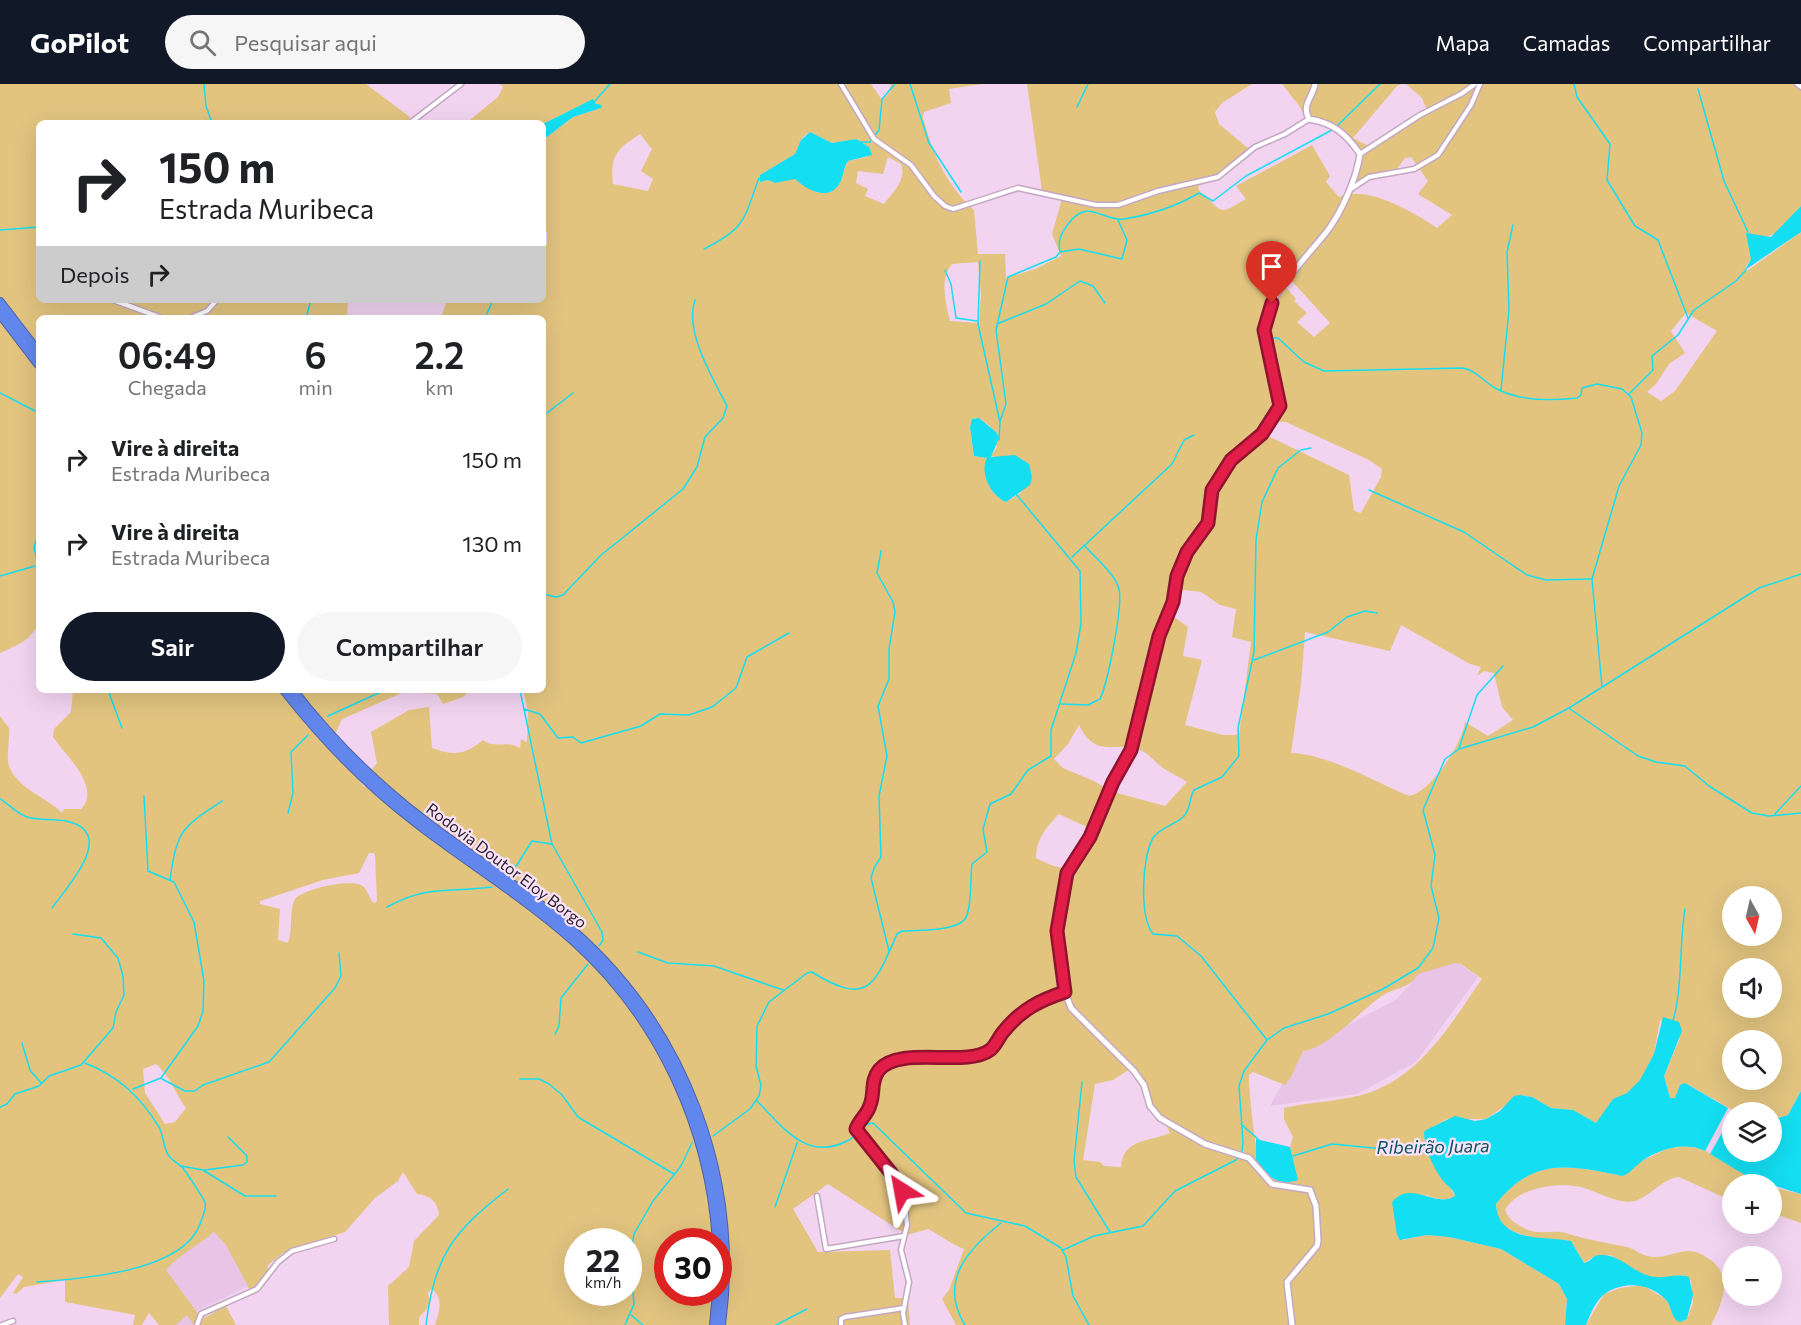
<!DOCTYPE html>
<html lang="pt">
<head>
<meta charset="utf-8">
<style>
	:root { --surface:#fff; --page:#f6f6f6; --text:#202124; --muted:#757577; --accent:#111827 }
	body { margin:0; font-family:Commissioner,sans-serif; background:var(--page); color:var(--text); height:100vh; display:flex; flex-direction:column; font-size:22px; white-space:nowrap }
	* { box-sizing:border-box; margin:0 }
	p { font-size:20px; color:var(--muted) }
	.icon { flex:none; width:33px; height:33px; fill:none; stroke:currentColor; stroke-width:2; stroke-linecap:round; stroke-linejoin:round }
	.map { position:relative; flex:1; overflow:hidden }
	.drawer { position:absolute; left:36px; top:231px; width:510px; height:378px; display:flex; flex-direction:column; background:var(--surface); border-radius:9px; box-shadow:0 6px 24px #0002 }
	.drawer>* { flex:none }
	.top-card { position:absolute; left:36px; top:36px; width:510px; height:183px; border-radius:9px; box-shadow:0 6px 24px #0002; background:#fff; color:var(--text); overflow:hidden }
	.needle { width:39px; rotate:172deg }
	.buttons { position:absolute; left:1722px; top:802px; display:grid; gap:12px }
	.buttons a { display:grid; place-items:center; width:60px; height:60px; border-radius:50%; background:var(--surface); box-shadow:0 6px 24px #0002; font-size:30px }
	.speed { position:absolute; left:564px; top:1144px; display:flex; gap:12px; font-size:30px; font-weight:700; text-align:center }
	.speed>* { display:grid; place-content:center; width:78px; height:78px; border-radius:50%; background:var(--surface); box-shadow:0 6px 24px #0002; line-height:1 }
	.speed small { font-size:15px; font-weight:400 }
	.speed .limit { border:9px solid #d22; background:#fff; color:#111 }
	.pin { position:absolute; display:grid; place-items:center; width:51px; height:51px; color:#fff; margin:-62px -26px; border-radius:50% 50% 50% 0; rotate:-45deg; box-shadow:0 0 6px #0007 }
	.pin .icon { rotate:45deg }
	.me { position:absolute; width:66px; margin:-33px; rotate:326deg; stroke-linejoin:round; filter:drop-shadow(0 0 4px #0008) }
	.turn { display:flex; align-items:center; gap:21px; height:126px; padding:0 24px; font-size:27px }
	.turn .icon { width:78px; height:78px; stroke-width:2.5 }
	.turn b { display:block; font-size:42px; line-height:51px }
	.then { display:flex; align-items:center; height:57px; padding:0 24px; background:#0003; gap:12px; font-size:22px }
	.eta { display:flex; justify-content:space-evenly; align-items:center; height:102px; text-align:center }
	.eta b { font-size:36px; font-weight:600; line-height:42px }
	.action { display:flex; gap:12px; margin-top:auto; padding:12px 24px }
	.action a { flex:1; height:69px; border-radius:36px; background:var(--accent); color:#fff; font-size:24px; font-weight:600; line-height:69px; text-align:center }
	.action a+a { background:var(--page); color:var(--text) }
	ul { padding:0; list-style:none }
	li { display:flex; align-items:center; gap:18px; height:84px; padding:0 24px }
	li div { flex:1 }
	li b { display:block; font-size:22px }
	li em { font-style:normal }
	header { display:flex; align-items:center; gap:36px; box-sizing:border-box; height:84px; padding:0 30px; background:var(--accent); color:#fff }
	header strong { font-size:28px }
	nav { display:flex; gap:33px; margin-inline-start:auto; font-size:21px }
	.search { width:420px; height:54px; background:var(--page); display:flex; align-items:center; gap:15px; box-sizing:border-box; padding:0 21px; border-radius:33px; color:var(--muted); font-size:22px }
	.map>svg:first-child { display:block }
	.built { fill:#e8c5e7 }
	.green { fill:#e2c47f; fill-rule:evenodd }
	.water { fill:#14def2 }
	.lines { fill:none; stroke-linecap:round; stroke-linejoin:round }
	.stream { stroke:#14def2; stroke-width:1.5 }
	.street-casing { stroke:#c4a7c3; stroke-width:7 }
	.secondary-casing { stroke:#c4a7c3; stroke-width:8 }
	.highway-casing { stroke:#4d61a6; stroke-width:10 }
	.street { stroke:#fff; stroke-width:4 }
	.secondary { stroke:#fff; stroke-width:5 }
	.highway { stroke:#6287ec; stroke-width:8 }
	.route-casing { stroke:#92132f; stroke-width:15 }
	.route { stroke:#e11d48; stroke-width:10 }
	.labels { text-anchor:middle; dominant-baseline:central; stroke-width:4.5; stroke-linejoin:round; paint-order:stroke }
	.street-label { font-size:16px; fill:#261b25; stroke:#fbe3fb }
	.water-label { font-size:18px; font-style:italic; fill:#04525b; stroke:#fbe3fb }
</style>
</head>
<body>
<header>
<strong>GoPilot</strong>
<div class="search"><svg class="icon" aria-label="search" viewBox="0 0 24 24"><circle cx="10" cy="10" r="6"/><path d="M15 15l6 6"/></svg>Pesquisar aqui</div>
<nav><a>Mapa</a><a>Camadas</a><a>Compartilhar</a></nav>
</header>
<div class="map">
<svg width="1801" height="1241" viewBox="0 0 1801 1241">
	<rect width="100%" height="100%" fill="#f2d4f1"/>
	<path class="built" d="M1439,865L1478,893L1416,978L1357,1010L1270,1022L1301,966L1397,915Z
		M230,1137L263,1195L191,1230L195,1241H170L160,1181Z"/>
	<path class="green" d="M0,0H366L410,33L407,39H39V216H348L347,234H39V537C34,555 16,562 0,569Z
		M500,0H871L882,16L891,7L890,0H982L949,5L951,19L924,28L923,33C932,69 946,101 974,126L978,170H1005L1006,194L1035,185L1061,172L1052,150L1062,115L1056,109L1042,107L1027,0H1252L1222,19L1215,28L1219,40L1249,65L1225,91L1198,102C1199,108 1201,108 1206,113C1225,132 1222,128 1246,115L1236,102L1312,61L1330,92L1326,98L1339,113C1367,100 1415,129 1437,144L1452,131L1418,110L1428,97L1411,73L1405,74L1396,86L1364,94L1350,102L1359,73C1346,53 1331,37 1307,38L1300,23L1282,0H1402L1397,2L1353,54L1369,62L1427,26L1422,14L1406,0H1795L1801,3V122L1776,149L1766,153L1746,182L1747,187L1801,148V1007L1788,1031L1772,1036V1029H1738L1685,999L1680,1001L1675,1014H1670L1664,992L1680,954L1660,936L1654,970L1641,996L1596,1039L1573,1026L1551,1024L1532,1013L1520,1011L1486,1035H1447L1424,1048L1425,1060L1455,1112C1447,1118 1435,1115 1426,1111L1403,1156L1427,1151L1449,1153L1501,1165L1559,1200L1567,1215L1565,1241H956L942,1215L949,1206L964,1165C950,1160 941,1151 928,1145L907,1151L828,1100L793,1125L818,1168L890,1166L895,1214H908L910,1241H435C439,1228 444,1215 432,1205L428,1208L430,1222L419,1233V1241H389L388,1202L409,1183L414,1157L439,1131C438,1118 430,1111 417,1110L403,1088L398,1097L375,1114L345,1148L283,1169L268,1181L266,1196L251,1208L226,1161L214,1148C198,1162 180,1170 166,1186L202,1235L226,1222L236,1241H194L187,1231L176,1241H159L149,1229L142,1241H133L135,1231L65,1218V1196L24,1203L16,1210L13,1209L23,1193L18,1190L0,1214V632L9,644C10,655 6,672 9,682C17,705 47,713 62,729L64,725H81C102,703 65,671 53,653L54,645L71,628L73,606H471L463,613L443,620L437,610L404,608L342,635L335,651L345,678L364,703L369,701V689L377,679L371,648L409,626L429,623L432,664C454,672 465,671 483,656C495,666 507,655 520,664L521,655L527,658L528,628L523,606H543V234H441L447,216H543V167L547,159V148L543,143V56L573,33L601,24L592,16L543,40L466,39L498,13L503,3ZM810,48L832,59L856,55L869,63L867,73L848,77L838,102L818,109L795,94L775,99L768,96L760,98V91L795,70L803,53ZM640,50L652,65L641,87L653,95L648,107L613,100C610,71 617,65 640,50ZM888,73L901,80C907,96 893,108 884,120L865,112L868,105L856,99L858,87L883,90ZM978,178L981,210L979,239L950,237C946,220 939,194 952,180ZM1291,196L1330,239L1314,253L1297,238L1307,229L1294,217L1296,215L1285,202ZM1686,229L1717,247L1675,307L1661,317L1647,308L1656,300L1669,280L1685,269L1671,247ZM979,334L990,342L997,363L991,372L996,373L1021,409L1006,418C986,408 986,393 987,374L974,372L970,343L972,335ZM1273,338H1286L1369,376L1382,385L1381,393L1361,429L1354,427L1349,391L1268,352L1266,348ZM1176,505L1201,508L1220,521L1236,525L1232,553L1251,558L1239,651H1223L1185,641L1202,576L1183,572L1188,543L1170,530ZM1401,541L1470,580L1481,583L1477,592L1484,587L1494,589L1502,623L1513,636L1488,652L1465,638C1462,660 1431,708 1409,712C1374,697 1327,670 1291,669L1301,600L1305,548L1390,567ZM1079,641C1097,678 1117,654 1144,668C1151,672 1156,679 1163,684C1170,689 1180,693 1187,698L1165,722L1110,707L1094,697L1063,684L1054,675L1068,660ZM1059,730L1091,745C1074,780 1076,795 1036,774C1036,755 1046,744 1059,730ZM369,769H374L375,772L377,817L374,819C368,814 368,804 361,801C349,795 299,805 294,817C289,830 293,846 288,859L278,856L280,825L260,820V817L323,796L359,789ZM1732,813H1772V852H1732ZM1455,879L1461,880L1482,895C1452,938 1423,989 1371,1008C1343,1018 1312,1017 1284,1024V1035L1293,1053L1290,1063L1297,1096C1284,1101 1269,1096 1261,1083C1256,1075 1248,1001 1249,991L1253,988L1285,1001L1291,993L1303,967C1325,966 1361,927 1379,914C1393,903 1409,906 1418,890ZM1732,885H1772V924H1732ZM1732,957H1772V996H1732ZM156,980C170,992 175,1009 186,1024L175,1038L165,1040L145,1009L143,985ZM1130,985H1137L1141,990L1155,1032L1164,1037L1170,1049C1150,1058 1123,1054 1121,1083L1104,1082L1100,1078L1083,1076L1095,1000L1113,996ZM578,1158H628V1209H578ZM668,1158H718V1209H668Z
		M1686,1062L1702,1065L1766,1101H1732V1117L1679,1093C1663,1094 1651,1112 1635,1117C1618,1121 1597,1107 1581,1103C1557,1098 1518,1103 1505,1126C1508,1136 1519,1142 1528,1146C1542,1151 1556,1145 1569,1150C1588,1156 1608,1159 1627,1163C1635,1165 1641,1171 1648,1172C1661,1176 1676,1167 1689,1167C1696,1167 1701,1170 1706,1173C1734,1189 1724,1217 1711,1241H1586L1604,1210L1620,1204L1642,1201L1664,1214L1683,1237L1687,1235L1693,1219L1691,1197L1683,1191L1658,1194L1644,1191L1610,1171L1595,1172L1584,1179L1571,1157L1541,1156L1515,1148L1505,1143L1498,1135L1496,1120C1533,1073 1569,1081 1622,1092L1642,1077L1666,1065Z
		M1772,1103L1801,1110V1139L1772,1129Z"/>
	<path class="water" d="M593,15L596,20L602,21L601,24L573,33L543,56V40Z
		M810,48L832,59L856,55L869,63L872,71L848,77C843,84 843,97 837,103C825,117 805,104 795,95L775,99L768,96L760,98V91L795,70L801,56Z
		M1801,122V148L1745,186L1751,175L1746,149L1771,153Z
		M979,334L996,348L999,354L991,373L1015,371L1029,380L1032,393L1030,401L1006,418C991,412 979,389 987,374L974,372L970,343L972,335Z
		M1663,933L1679,938L1682,947L1664,992L1670,1014H1675L1680,1001L1685,999L1728,1024L1705,1067C1685,1057 1658,1065 1641,1078C1634,1083 1630,1090 1622,1092C1569,1081 1533,1073 1496,1120C1498,1159 1544,1152 1571,1157L1584,1179C1591,1178 1592,1171 1600,1171C1621,1169 1635,1192 1656,1193C1668,1194 1677,1189 1689,1193L1693,1211L1687,1235L1680,1238C1671,1235 1672,1223 1666,1216C1650,1199 1625,1197 1606,1209C1596,1215 1590,1231 1586,1241H1565L1567,1215L1559,1200L1501,1165L1449,1153L1427,1151L1400,1156L1397,1151L1392,1118C1411,1095 1435,1125 1455,1112C1454,1104 1445,1101 1441,1094C1432,1081 1424,1063 1424,1048L1426,1046L1455,1032L1475,1037L1486,1035L1500,1027L1514,1012L1520,1011L1532,1013L1551,1024L1573,1026L1596,1039L1613,1015L1627,1009L1640,996L1654,970Z
		M1801,1007V1110L1750,1094L1710,1070L1732,1031V1068H1772V1036L1788,1031Z
		M1256,1055L1290,1063L1298,1096C1278,1103 1265,1092 1256,1075Z"/>
	<g class="lines">
		<path class="stream" d="M204,0L206,22L212,39
			M910,0L929,59L961,108
			M1574,0L1577,13L1610,60L1607,96L1635,142L1658,156L1688,234
			M1698,5L1724,97L1748,148
			M595,17L610,0
			M1077,23L1088,0
			M1336,43L1380,0
			M861,58H870L879,46L882,15L895,0
			M0,146L39,143
			M704,165C746,144 743,137 759,94
			M1060,168C1058,157 1060,152 1066,143C1087,111 1102,138 1124,135C1149,131 1177,122 1199,109L1213,117L1246,92L1332,46
			M980,177L978,240L1000,338L999,356
			M945,186L951,200L956,234L977,237
			M306,234L311,216
			M485,234L493,216
			M997,240L1046,220L1080,197L1093,202L1105,219
			M1271,254H1278L1304,278L1324,287L1463,284C1477,287 1483,297 1495,304C1518,317 1550,317 1577,314L1581,311L1582,304L1597,300L1622,305L1631,313L1642,349L1641,361L1619,402L1592,495L1602,603
			M39,291V295
			M1501,306L1509,226L1507,168L1513,141
			M0,309L39,329
			M1629,310L1653,286L1652,272L1678,251L1694,226L1736,197L1746,186
			M37,327L39,298
			M543,332L573,309
			M1000,337L1006,320L996,246L1008,193L1056,173L1060,168L1079,165L1122,175L1127,156L1118,136
			M1369,406L1464,448L1527,491L1546,496L1591,495
			M39,448L34,463L39,486
			M881,467L877,489L893,518L895,528L889,565V595L878,622L887,672L879,712L881,773L874,784L871,794L889,867
			M1072,473L1172,380L1184,356L1194,351
			M0,492L35,482
			M543,510L556,513L563,511L600,472L683,405L697,383L705,353L723,334L727,322C713,294 684,248 695,216
			M1254,576L1328,548L1347,533L1365,527L1377,529
			M108,606L122,644
			M520,606L552,760L602,848L603,856L599,862
			M1061,620L1088,621L1100,615C1108,598 1123,522 1119,505C1115,489 1094,473 1084,461
			M524,625L540,630L558,654L573,653L581,659L641,642L660,630L689,631L712,623L736,604L747,573L789,549
			M1570,625L1638,672L1656,678L1685,682L1709,702L1752,729L1769,732L1801,729
			M328,632L385,606
			M1459,664L1477,611L1503,582
			M0,715C9,720 17,730 27,733C41,737 56,734 70,738C116,751 67,803 52,824
			M288,729L293,709L291,668L308,651
			M1775,730L1801,702
			M508,786L517,781L532,757L551,760
			M170,796C177,746 181,744 222,717
			M387,823C429,800 448,809 492,803
			M638,868L668,879L714,882L783,906
			M1673,937C1683,901 1679,861 1685,825
			M555,950L559,942L561,914L588,880
			M1267,956L1201,872L1177,852L1153,850C1139,832 1142,773 1153,754C1160,743 1176,741 1184,732C1191,725 1189,714 1194,706L1222,693L1239,672L1238,644L1254,568L1256,456L1262,418L1278,384L1301,366L1311,364
			M22,959L30,986L41,999
			M162,995L185,1007H195L203,1001L269,978L335,904L341,892L339,869
			M520,995H539L549,1000L562,1011L578,1033L674,1090
			M1082,998L1074,1077L1076,1093L1110,1148
			M133,1005L161,994L198,942L203,927L204,897L194,838L174,798L148,787L144,712
			M757,1017C782,1042 806,1078 847,1057C857,1053 862,1039 873,1039L966,1129L1025,1142L1061,1164L1066,1173L1073,1212L1089,1241
			M0,1023L7,1020L15,1010L39,1002L49,992L81,981L113,944L116,928L124,911L123,892L118,874L101,854L73,850
			M1241,1040L1258,1055
			M713,1052L750,1025L759,1012L761,1001L756,982L757,942L769,918L807,889L812,888C869,924 875,900 897,850L902,847C917,846 963,848 967,831C972,816 970,796 972,780L987,768L983,745L990,720L1011,710L1028,686L1051,672V646L1076,569L1081,540L1080,487L1016,410
			M1293,1072L1332,1060L1394,1066L1426,1064
			M181,1082L203,1086L245,1112H276
			M205,1086L243,1081L247,1078V1072L228,1053
			M775,1123L797,1059
			M1063,1166L1094,1152L1143,1142L1175,1107L1236,1076L1242,1067L1243,1058L1239,1002L1244,987L1267,956L1284,944L1328,930L1383,905L1418,884L1433,864L1439,834L1431,802L1435,771L1423,726L1445,675L1459,665L1533,643L1569,624L1759,504L1801,490
			M37,1198C81,1195 183,1188 200,1140C202,1133 207,1125 205,1118C204,1115 186,1088 183,1084C179,1080 173,1077 169,1072C163,1065 164,1052 159,1043C140,1012 118,992 85,979
			M631,1231L643,1241
			M426,1241C435,1170 453,1148 508,1105
			M625,1241L634,1220L630,1174L634,1150L653,1117L681,1082L692,1059
			M776,1241L807,1225
			M965,1241C938,1198 968,1165 1001,1139"/>
		<defs>
			<path id="street" d="M841,0L874,55L911,81L934,112L945,122L953,125L1018,104L1096,121H1118L1158,107L1218,93L1255,63L1285,50L1309,35
				M1797,0L1801,3
				M410,39L461,0
				M1360,70L1420,31L1461,10L1475,0
				M1351,105L1369,93L1414,85L1438,71L1471,21L1480,0
				M113,216L162,234
				M190,234L207,227L217,216
				M817,1112L826,1165L904,1152
				M2,1241L13,1237
				M197,1241L201,1230L257,1205L278,1178L292,1167L334,1155
				M841,1241V1235L845,1233L904,1224
				M905,1241L903,1229L909,1198L901,1166L907,1141L904,1114L895,1094L856,1045C859,1036 867,1030 870,1021C875,1009 870,997 879,986C900,960 967,984 990,966C996,962 999,952 1004,947C1021,926 1040,916 1065,908"/>
			<path id="secondary" d="M1292,1241L1287,1198L1317,1162L1318,1157L1316,1122L1310,1106L1272,1100L1249,1074L1205,1060L1160,1034L1150,1022L1144,1001L1134,987L1071,924L1065,908L1057,853L1067,789L1090,753L1113,698L1133,660L1136,634L1159,552L1171,527L1177,492L1184,472L1208,439L1212,406L1217,397L1234,372L1265,347L1279,326L1281,317C1276,293 1265,270 1264,245C1263,215 1310,170 1328,146C1342,127 1357,93 1360,70C1346,50 1334,39 1309,35C1301,20 1313,14 1315,0"/>
			<path id="highway" d="M0,218L39,269
				M0,230L39,281
				M284,606C323,656 368,702 418,740C470,780 526,814 575,858C660,935 710,1044 717,1158
				M293,606C330,654 373,697 421,734C470,772 524,805 571,845C684,943 741,1093 721,1241
				M714,1241L717,1209"/>
		</defs>
		<use href="#street" class="street-casing"/>
		<use href="#secondary" class="secondary-casing"/>
		<use href="#highway" class="highway-casing"/>
		<use href="#street" class="street"/>
		<use href="#secondary" class="secondary"/>
		<use href="#highway" class="highway"/>
	</g>
	<g class="lines">
		<defs>
			<path id="route" d="M902,1107L891,1089L856,1045C859,1036 868,1030 870,1021C875,1010 870,997 879,986C900,961 966,984 990,966C996,962 999,952 1004,947C1021,926 1040,916 1065,908L1057,847L1067,789L1090,753L1113,698L1131,666L1159,552L1173,518L1177,492L1187,468L1208,439L1212,406L1231,376L1262,350L1280,322L1264,246L1272,219"/>
		</defs>
		<use href="#route" class="route-casing"/>
		<use href="#route" class="route"/>
	</g>
	<g class="labels">
		<g class="street-label">
			<text transform="translate(507 781) rotate(37)">Rodovia Doutor Eloy Borgo</text>
		</g>
		<g class="water-label">
			<text transform="translate(1433 1062) rotate(-1)">Ribeirão Juara</text>
		</g>
	</g>
</svg>
<div class="buttons">
<a><svg class="needle" viewBox="-14 -14 28 28"><path d="M0-13l5 13h-10z" fill="#e53935"/><path d="M0 13l5-13h-10z" fill="#757577"/></svg></a>
<a><svg class="icon" aria-label="sound" viewBox="0 0 24 24"><path d="M4 9h4l5-4v14l-5-4H4zM17 9q2 3 0 6"/></svg></a>
<a><svg class="icon" aria-label="search" viewBox="0 0 24 24"><circle cx="10" cy="10" r="6"/><path d="M15 15l6 6"/></svg></a>
<a><svg class="icon" aria-label="layers" viewBox="0 0 24 24"><path d="M12 4l9 5-9 5-9-5zM3 14l9 5 9-5"/></svg></a>
<a>+</a>
<a>−</a>
</div>
<div class="speed"><div>22<small>km/h</small></div><div class="limit">30</div></div>
<div class="pin" style="left:1272px;top:219px;background:#d93025"><svg class="icon" aria-label="arrive" viewBox="0 0 24 24"><path d="M6 21V4h12l-3 4 3 4H6"/></svg></div>
<svg class="me" style="left:902px;top:1107px" viewBox="-20 -20 40 40"><path d="M0-17L14 15 0 8-14 15z" fill="#e11d48" stroke="#fff" stroke-width="4"/></svg>
<div class="top-card">
<div class="turn"><svg class="icon" aria-label="right" viewBox="0 0 24 24"><path d="M7 20v-9h11M14 6l5 5-5 5"/></svg><div><b>150 m</b>Estrada Muribeca</div></div>
<div class="then">Depois<svg class="icon" aria-label="right" viewBox="0 0 24 24"><path d="M7 20v-9h11M14 6l5 5-5 5"/></svg></div>
</div>
<section class="drawer">
<div class="eta">
<div><b>06:49</b><p>Chegada</p></div>
<div><b>6</b><p>min</p></div>
<div><b>2.2</b><p>km</p></div>
</div>
<ul>
<li><svg class="icon" aria-label="right" viewBox="0 0 24 24"><path d="M7 20v-9h11M14 6l5 5-5 5"/></svg><div><b>Vire à direita</b><p>Estrada Muribeca</p></div><em>150 m</em></li>
<li><svg class="icon" aria-label="right" viewBox="0 0 24 24"><path d="M7 20v-9h11M14 6l5 5-5 5"/></svg><div><b>Vire à direita</b><p>Estrada Muribeca</p></div><em>130 m</em></li>
</ul>
<div class="action"><a>Sair</a><a>Compartilhar</a></div>
</section>
</div>
</body>
</html>
